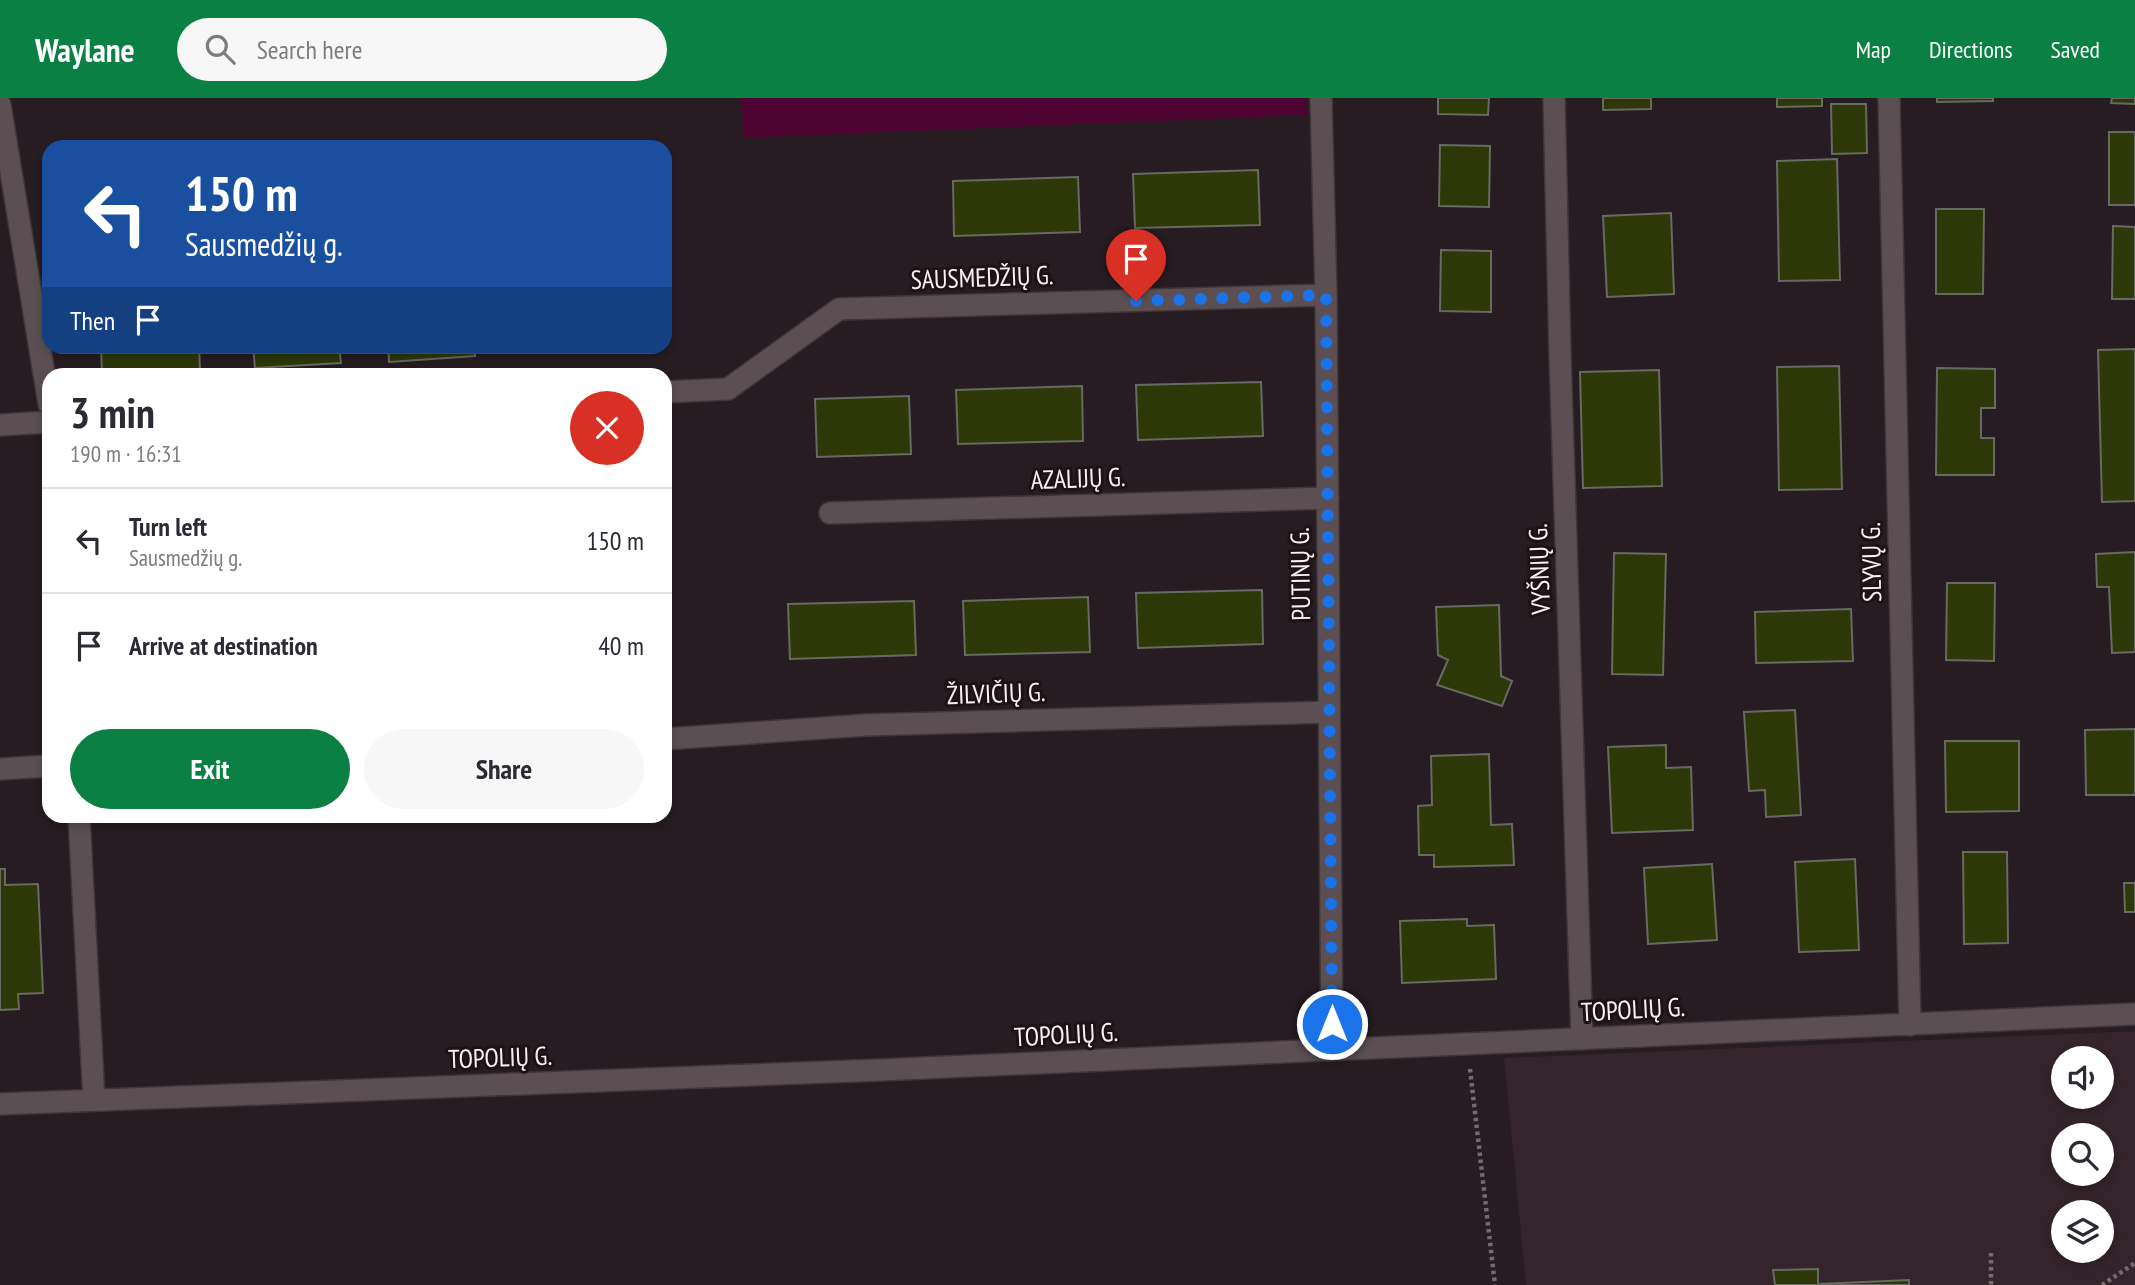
<!DOCTYPE html>
<html lang="en">
<head>
<meta charset="utf-8">
<style>
	:root { --surface:#fff; --page:#f7f7f7; --text:#2b2b33; --muted:#7c7c81; --line:#e1e1e2; --accent:#0b8043 }
	body { margin:0; font-family:"PT Sans Narrow",sans-serif; background:var(--page); color:var(--text); height:100vh; display:flex; flex-direction:column; font-size:26px; white-space:nowrap }
	* { box-sizing:border-box; margin:0 }
	p { font-size:23px; color:var(--muted) }
	.icon { flex:none; width:38px; height:38px; fill:none; stroke:currentColor; stroke-width:2; stroke-linecap:round; stroke-linejoin:round }
	.map { position:relative; flex:1; overflow:hidden }
	.drawer { position:absolute; left:42px; top:270px; width:630px; height:455px; display:flex; flex-direction:column; background:var(--surface); border-radius:21px; box-shadow:0 4px 10px #0003 }
	.drawer>* { flex:none }
	.top-card { position:absolute; left:42px; top:42px; width:630px; height:214px; border-radius:21px; box-shadow:0 4px 10px #0003; background:#1a4fa0; color:#fff; overflow:hidden }
	.controls { position:absolute; left:2051px; top:948px; display:grid; gap:14px }
	.controls a { display:grid; place-items:center; width:63px; height:63px; border-radius:50%; background:var(--surface); box-shadow:0 4px 10px #0003; font-size:35px }
	.pin { position:absolute; display:grid; place-items:center; width:60px; height:60px; color:#fff; margin:-72px -30px; border-radius:50% 50% 50% 0; rotate:-45deg; box-shadow:0 0 7px #0007 }
	.pin .icon { rotate:45deg }
	.me { position:absolute; width:77px; margin:-38px; rotate:0deg; stroke-linejoin:round; filter:drop-shadow(0 0 5px #0008) }
	.turn { display:flex; align-items:center; gap:24px; height:147px; padding:0 28px; font-size:32px }
	.turn .icon { width:91px; height:91px; stroke-width:2.5 }
	.turn b { display:block; font-size:49px; line-height:60px }
	.then { display:flex; align-items:center; height:66px; padding:0 28px; background:#0003; gap:14px; font-size:26px }
	.round { display:grid; place-items:center; flex:none; width:74px; height:74px; border-radius:37px; background:var(--page) }
	.head { display:flex; align-items:center; justify-content:space-between; height:119px; padding:0 28px }
	h1 { font-size:42px; font-weight:700; line-height:52px }
	.button { display:flex; gap:14px; margin-top:auto; padding:14px 28px }
	.button a { flex:1; height:80px; border-radius:42px; background:var(--accent); color:#fff; font-size:28px; font-weight:700; line-height:80px; text-align:center }
	.button a+a { background:var(--page); color:var(--text) }
	ul { padding:0; list-style:none }
	li { display:flex; align-items:center; gap:21px; height:105px; padding:0 28px; border-top:2px solid var(--line) }
	li div { flex:1 }
	li b { display:block; font-size:26px }
	li em { font-style:normal }
	header { display:flex; align-items:center; gap:42px; box-sizing:border-box; height:98px; padding:0 35px; background:var(--accent); color:#fff }
	header strong { font-size:33px }
	nav { display:flex; gap:38px; margin-inline-start:auto; font-size:24px }
	.search { width:490px; height:63px; background:var(--page); display:flex; align-items:center; gap:18px; box-sizing:border-box; padding:0 24px; border-radius:38px; color:var(--muted); font-size:26px }
	.map>svg:first-child { display:block }
	.built { fill:#34242b; fill-rule:evenodd }
	.green { fill:#4e0430 }
	.building { fill:#2d3708; stroke:#676a60; stroke-width:2 }
	.lines { fill:none; stroke-linecap:round; stroke-linejoin:round }
	.minor-casing { stroke:#3e3639; stroke-width:24 }
	.path { stroke:#736b6e; stroke-width:4.5; stroke-dasharray:3.5 3.5; stroke-linecap:butt }
	.minor { stroke:#5b4f54; stroke-width:21 }
	.route { stroke:#1a73e8; stroke-width:12; stroke-dasharray:0 21.6 }
	.labels { text-anchor:middle; dominant-baseline:central; stroke-width:6; stroke-linejoin:round; paint-order:stroke }
	.street-label { font-size:26px; fill:#f8f1f3; stroke:#1d1317 }
</style>
</head>
<body>
<header>
<strong>Waylane</strong>
<div class="search"><svg class="icon" aria-label="search" viewBox="0 0 24 24"><circle cx="10" cy="10" r="6"/><path d="M15 15l6 6"/></svg>Search here</div>
<nav><a>Map</a><a>Directions</a><a>Saved</a></nav>
</header>
<div class="map">
<svg width="2135" height="1187" viewBox="0 0 2135 1187">
	<rect width="100%" height="100%" fill="#261c21"/>
	<path class="built" d="M2135,933V1187H1526L1504,960ZM2063,961H2102V999H2063ZM2063,1038H2102V1076H2063ZM2063,1115H2102V1153H2063Z"/>
	<path class="green" d="M742,0H1306L1307,17L743,40Z"/>
	<path class="building" d="M1438,0H1489L1488,17L1438,16Z
		M1603,0H1651V11L1603,12Z
		M1777,0H1822V8L1777,9Z
		M1937,0H1993V3L1937,4Z
		M2112,0H2135V6L2111,5Z
		M1831,6H1866L1867,55L1832,56Z
		M2109,34H2135V107H2109Z
		M1440,47L1490,48L1489,109L1439,108Z
		M1837,61L1840,182L1779,183L1777,63Z
		M1258,72L1260,127L1135,130L1133,76Z
		M1078,79L1080,134L954,138L953,83Z
		M1936,111H1984L1983,196H1936Z
		M1671,115L1674,196L1607,199L1603,118Z
		M2113,128L2135,129V201H2112Z
		M1441,152L1491,153V214L1440,213Z
		M101,248H199L200,272L102,276Z
		M253,248H339L341,265L255,270Z
		M388,248H474L475,258L389,264Z
		M520,248H619L520,254Z
		M2135,251V403L2102,404L2098,252Z
		M1839,268L1842,391L1779,392L1777,269Z
		M1937,270L1995,271V310H1981V340H1994V377H1936Z
		M1659,272L1662,388L1583,390L1580,274Z
		M1261,284L1263,338L1138,342L1136,287Z
		M1082,288L1083,343L958,346L956,292Z
		M909,298L911,356L817,359L815,301Z
		M2135,454V554L2112,555L2109,489H2097L2096,456Z
		M1614,455L1666,456L1663,577L1612,576Z
		M1947,485H1995L1994,563L1946,562Z
		M1262,492L1263,546L1138,550L1136,495Z
		M1088,499L1090,554L965,557L963,503Z
		M914,503L916,557L790,561L788,506Z
		M1499,507L1501,578L1512,583L1502,608L1437,587L1448,562L1438,557L1436,509Z
		M1851,511L1853,563L1756,565L1755,514Z
		M1795,612L1801,717L1766,719L1765,692L1749,693L1744,614Z
		M2135,631V697H2086L2085,632Z
		M1945,643H2019V713L1946,714Z
		M1666,647V670L1691,669L1693,732L1612,735L1608,649Z
		M1489,656L1491,727L1512,726L1514,767L1434,769V757H1419L1418,708L1432,707L1431,658Z
		M1963,754H2007L2008,845L1964,846Z
		M1855,761L1859,852L1799,854L1795,764Z
		M1712,766L1717,842L1648,846L1644,770Z
		M0,771H5V787L38,786L43,895L18,896L19,911L0,912Z
		M2124,785H2135V814H2125Z
		M1467,821V828L1494,827L1496,881L1402,885L1400,823Z
		M1818,1171V1186L1909,1182V1187H1775L1773,1172Z"/>
	<g class="lines">
		<defs>
			<path id="minor" d="M1321,0L1326,197L1332,952
				M1554,0L1560,256L1582,941
				M1889,0L1910,927
				M0,7L49,306
				M665,294L728,291L839,211L1326,197
				M0,327L49,324
				M830,415L1328,400
				M665,641L866,627L1329,614
				M0,671L49,668
				M79,718L94,1002
				M0,1006L880,972L2135,916"/>
		</defs>
		<use href="#minor" class="minor-casing"/>
		<path class="path" d="M1470,971L1495,1187
			M1991,1155V1187
			M2102,1187L2135,1165"/>
		<use href="#minor" class="minor"/>
	</g>
	<g class="lines">
		<path class="route" d="M1136,203L1326,197L1332,926"/>
	</g>
	<g class="labels">
		<g class="street-label">
			<text transform="translate(982 179) rotate(-2)">SAUSMEDŽIŲ G.</text>
			<text transform="translate(1078 380) rotate(-2)">AZALIJŲ G.</text>
			<text transform="translate(1871 464) rotate(-91)">SLYVŲ G.</text>
			<text transform="translate(1539 471) rotate(-92)">VYŠNIŲ G.</text>
			<text transform="translate(1300 476) rotate(-91)">PUTINŲ G.</text>
			<text transform="translate(996 595) rotate(-2)">ŽILVIČIŲ G.</text>
			<text transform="translate(1633 911) rotate(-3)">TOPOLIŲ G.</text>
			<text transform="translate(1066 936) rotate(-3)">TOPOLIŲ G.</text>
			<text transform="translate(500 959) rotate(-2)">TOPOLIŲ G.</text>
		</g>
	</g>
</svg>
<div class="controls">
<a><svg class="icon" aria-label="sound" viewBox="0 0 24 24"><path d="M4 9h4l5-4v14l-5-4H4zM17 9q2 3 0 6"/></svg></a>
<a><svg class="icon" aria-label="search" viewBox="0 0 24 24"><circle cx="10" cy="10" r="6"/><path d="M15 15l6 6"/></svg></a>
<a><svg class="icon" aria-label="layers" viewBox="0 0 24 24"><path d="M12 4l9 5-9 5-9-5zM3 14l9 5 9-5"/></svg></a>
</div>
<div class="pin" style="left:1136px;top:203px;background:#d93025"><svg class="icon" aria-label="arrive" viewBox="0 0 24 24"><path d="M6 21V4h12l-3 4 3 4H6"/></svg></div>
<svg class="me" style="left:1332px;top:926px" viewBox="-20 -20 40 40"><circle r="17" fill="#1a73e8" stroke="#fff" stroke-width="3"/><path d="M0-11L8 9 0 5-8 9z" fill="#fff"/></svg>
<div class="top-card">
<div class="turn"><svg class="icon" aria-label="left" viewBox="0 0 24 24"><path d="M17 20v-9H6M10 6l-5 5 5 5"/></svg><div><b>150 m</b>Sausmedžių g.</div></div>
<div class="then">Then<svg class="icon" aria-label="arrive" viewBox="0 0 24 24"><path d="M6 21V4h12l-3 4 3 4H6"/></svg></div>
</div>
<section class="drawer">
<div class="head"><div><h1>3 min</h1><p>190 m · 16:31</p></div><a class="round" style="background:#d93025;color:#fff"><svg class="icon" aria-label="close" viewBox="0 0 24 24"><path d="M6 6l12 12M18 6L6 18"/></svg></a></div>
<ul>
<li><svg class="icon" aria-label="left" viewBox="0 0 24 24"><path d="M17 20v-9H6M10 6l-5 5 5 5"/></svg><div><b>Turn left</b><p>Sausmedžių g.</p></div><em>150 m</em></li>
<li><svg class="icon" aria-label="arrive" viewBox="0 0 24 24"><path d="M6 21V4h12l-3 4 3 4H6"/></svg><div><b>Arrive at destination</b></div><em>40 m</em></li>
</ul>
<div class="button"><a>Exit</a><a>Share</a></div>
</section>
</div>
</body>
</html>
